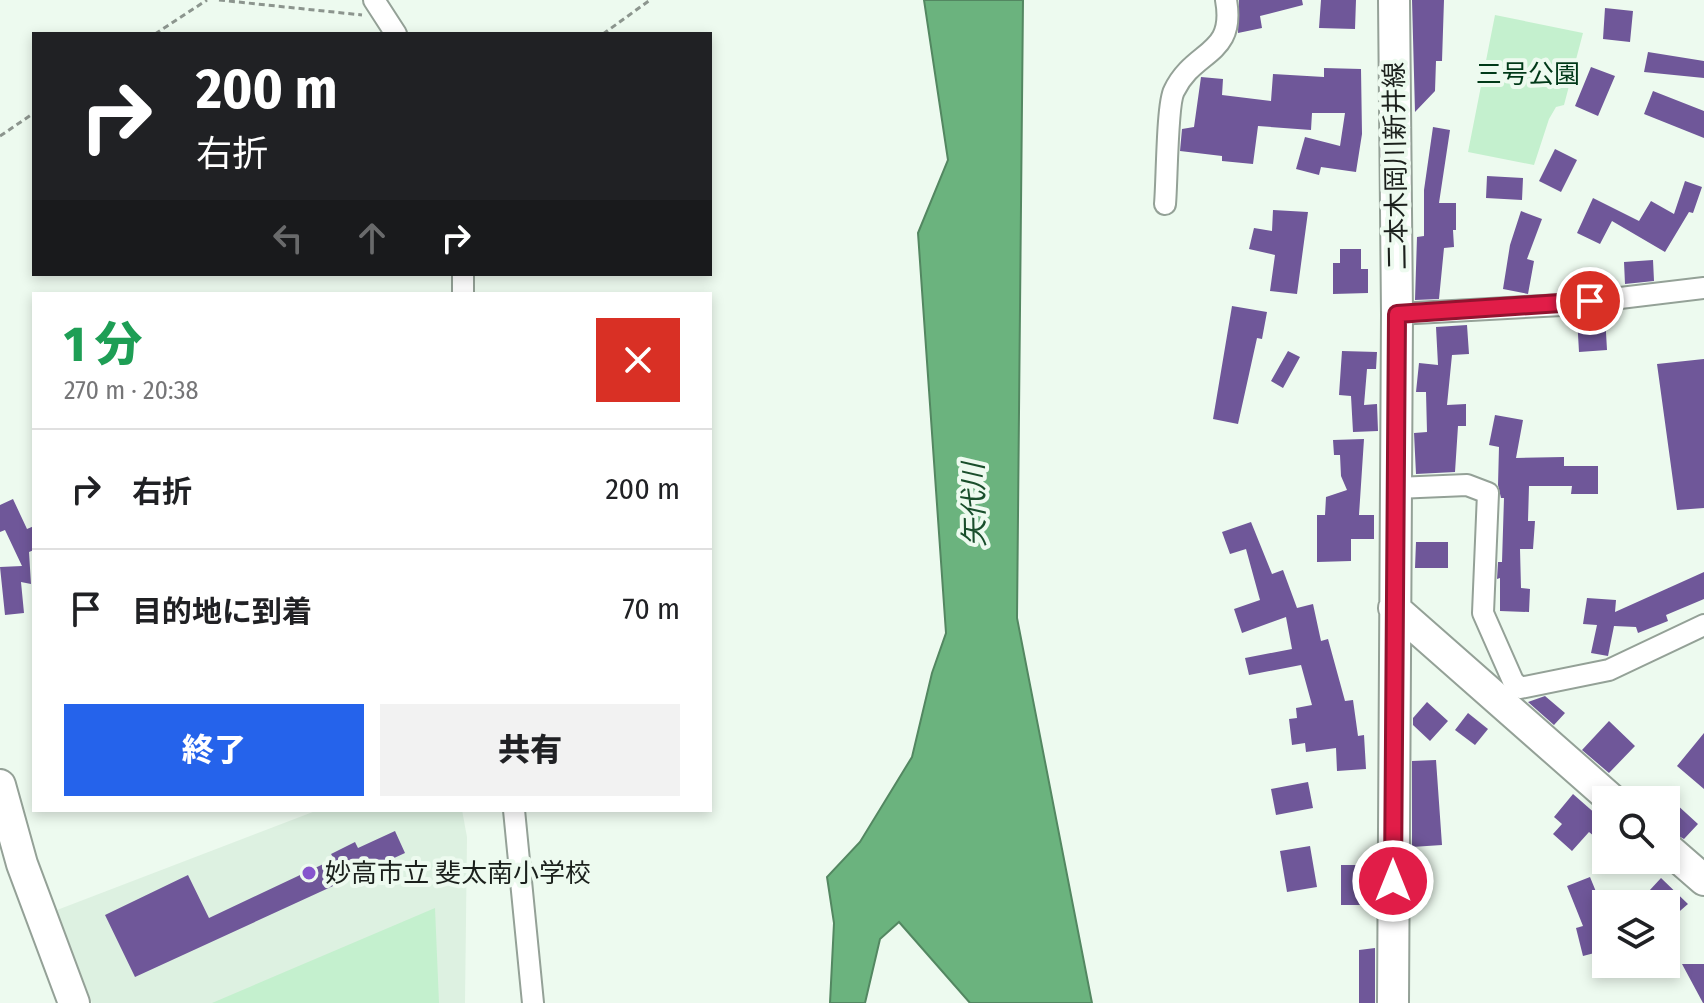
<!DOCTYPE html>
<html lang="ja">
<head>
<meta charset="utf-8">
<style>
	:root { --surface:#fff; --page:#f2f2f2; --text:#202124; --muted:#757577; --line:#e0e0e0; --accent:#2563eb }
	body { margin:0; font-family:"Fira Sans Condensed","Noto Sans JP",sans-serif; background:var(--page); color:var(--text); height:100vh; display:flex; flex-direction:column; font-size:30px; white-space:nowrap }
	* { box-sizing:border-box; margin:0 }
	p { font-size:26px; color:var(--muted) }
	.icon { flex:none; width:44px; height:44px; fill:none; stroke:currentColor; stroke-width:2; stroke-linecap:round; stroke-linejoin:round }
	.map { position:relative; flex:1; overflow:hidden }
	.panel { position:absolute; left:32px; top:292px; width:680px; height:520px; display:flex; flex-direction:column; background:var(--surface); border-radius:0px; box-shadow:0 4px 12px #0003 }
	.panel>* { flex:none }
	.banner { position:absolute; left:32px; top:32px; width:680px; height:244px; border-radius:0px; box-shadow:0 4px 12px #0003; background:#202124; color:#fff; overflow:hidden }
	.tools { position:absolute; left:1592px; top:786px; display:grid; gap:16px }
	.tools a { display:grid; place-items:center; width:88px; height:88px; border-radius:0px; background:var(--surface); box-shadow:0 4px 12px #0003; font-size:40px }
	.pin { position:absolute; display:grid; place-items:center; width:68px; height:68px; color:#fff; margin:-34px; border:4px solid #fff; border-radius:50%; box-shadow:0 2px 8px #0007 }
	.me { position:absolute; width:88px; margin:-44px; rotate:0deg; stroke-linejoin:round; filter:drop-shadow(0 0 6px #0008) }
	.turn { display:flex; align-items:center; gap:28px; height:168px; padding:0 32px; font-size:36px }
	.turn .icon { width:104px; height:104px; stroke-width:2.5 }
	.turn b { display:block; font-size:56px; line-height:68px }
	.lanes { display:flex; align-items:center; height:76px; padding:0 32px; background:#0003; justify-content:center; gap:40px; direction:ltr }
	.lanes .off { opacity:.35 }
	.round { display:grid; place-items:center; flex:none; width:84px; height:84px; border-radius:0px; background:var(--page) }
	.overview { display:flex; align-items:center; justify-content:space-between; height:136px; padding:0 32px }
	h1 { font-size:48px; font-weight:800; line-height:60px; color:#1e9e55 }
	.cta { display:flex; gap:16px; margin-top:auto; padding:16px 32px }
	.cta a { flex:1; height:92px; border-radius:0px; background:var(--accent); color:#fff; font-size:32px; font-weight:800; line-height:92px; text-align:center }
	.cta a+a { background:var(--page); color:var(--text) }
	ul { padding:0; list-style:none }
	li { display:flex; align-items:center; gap:24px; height:120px; padding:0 32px; border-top:2px solid var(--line) }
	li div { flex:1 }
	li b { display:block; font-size:30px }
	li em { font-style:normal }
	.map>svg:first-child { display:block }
	.built { fill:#ddf1e1 }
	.green { fill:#c4f0ce }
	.water { fill:#6bb37e; stroke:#538761; stroke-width:2 }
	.building { fill:#6f5799 }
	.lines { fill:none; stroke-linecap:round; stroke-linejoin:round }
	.street-casing { stroke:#94a197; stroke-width:24 }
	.secondary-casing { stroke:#94a197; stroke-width:34 }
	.path { stroke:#8c958e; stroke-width:3; stroke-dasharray:6 4; stroke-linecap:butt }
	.street { stroke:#fff; stroke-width:20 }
	.secondary { stroke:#fff; stroke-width:30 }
	.route-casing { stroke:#92132f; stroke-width:20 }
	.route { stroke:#e11d48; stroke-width:14 }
	.poi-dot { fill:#8655cd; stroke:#edfaef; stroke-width:3 }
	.labels { text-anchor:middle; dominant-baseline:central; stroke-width:8; stroke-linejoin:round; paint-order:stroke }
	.park-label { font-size:26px; fill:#003918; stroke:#edfaef }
	.street-label { font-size:26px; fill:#1b201c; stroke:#edfaef }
	.poi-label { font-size:26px; fill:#1b201c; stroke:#edfaef; text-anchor:start }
	.water-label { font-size:28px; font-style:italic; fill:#194e2b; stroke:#edfaef }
</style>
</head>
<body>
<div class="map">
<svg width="1704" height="1003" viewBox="0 0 1704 1003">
	<rect width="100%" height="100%" fill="#edfaef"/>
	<path class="built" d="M318,810H462L467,837L465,1003H92L57,910Z"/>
	<path class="green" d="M1495,15L1583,33L1564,105L1556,107L1549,119L1534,165L1468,152Z
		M435,908L439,1003H212Z"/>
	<path class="water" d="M924,0H1023L1017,618L1092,1003H970L899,922L880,939L865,1003H830L834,923L827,877L860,842L912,757L932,673L946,633L918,233L948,160Z"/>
	<path class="building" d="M1239,0H1302L1303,5L1260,16L1262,28L1238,33Z
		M1321,0H1356L1355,29L1319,28Z
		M1412,0H1444L1442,61H1436L1435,91L1415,112Z
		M1605,8L1633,11L1630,42L1603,39Z
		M1648,52L1704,61V78L1644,72Z
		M1591,67L1615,76L1598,116L1575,106Z
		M1324,68L1361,69L1362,134L1356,172L1321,167L1319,175L1296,169L1305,137L1340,146L1345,113H1312L1311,130L1258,126L1253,164L1222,161V156L1180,151L1182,129L1194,127L1201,77L1223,79L1222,95L1271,101L1273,74L1324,77Z
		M1653,91L1704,111V138L1644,114Z
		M1433,127L1450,130L1439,203H1456V230H1453L1454,247L1444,248L1439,299L1415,300L1417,237L1424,236V190Z
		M1555,149L1577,160L1561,192L1539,181Z
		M1487,176L1523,178L1522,200L1486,198Z
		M1685,181L1702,187L1693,213L1689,212L1665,252L1612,221L1600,244L1577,233L1593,198L1639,221L1651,201L1674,214Z
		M1273,210L1308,212L1297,294L1270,291L1275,255L1249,249L1254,228L1272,231Z
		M1521,211L1542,219L1527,259L1534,261L1528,294L1503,289L1510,245Z
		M1340,249H1361V269H1368V293L1333,294V263H1340Z
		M1653,260L1654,281L1625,284L1624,262Z
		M1232,306L1267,312L1262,339L1257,338L1238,424L1213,419Z
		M1605,315L1607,350L1579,352L1577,317Z
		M1467,325L1469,354L1452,355L1447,405L1466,404V426H1458L1455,472L1416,474L1414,433L1427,432L1426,392H1416L1419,363L1438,365L1436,327Z
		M1288,351L1300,357L1283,388L1271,381Z
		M1342,351L1377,352L1376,369H1367L1364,405L1377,404L1378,431L1353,432L1351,396L1339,395Z
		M1704,359V508L1677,510L1657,364Z
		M1495,415L1523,420L1516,458L1564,457V466H1598V494H1571L1572,486H1529L1528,521H1535L1533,549H1520L1521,588L1530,589L1529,612L1500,611V578L1497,579L1498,562H1502L1504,498H1501L1498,485L1499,447L1489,445Z
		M1364,439L1359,515H1374V539H1351V561L1317,562V515H1325L1326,497L1347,490L1341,476L1340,455H1334L1333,440Z
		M13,499L27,529L34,526V550L29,552L31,584L21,582L24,613L5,615L0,567L22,566L5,530L0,532V505Z
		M1251,522L1272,574L1283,570L1297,608L1313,604L1321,641L1328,639L1345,701L1353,700L1358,736L1364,735L1366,769L1337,771L1336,748L1306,752L1305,743L1292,745L1289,719L1297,718L1296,708L1312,705L1301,665L1249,675L1245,658L1292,649L1286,617L1242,633L1234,609L1260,600L1246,549L1230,554L1222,532Z
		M1416,542H1448V568H1415Z
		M1704,572V599L1666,615L1668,621L1638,633L1636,627L1614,626L1608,656L1591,653L1597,625L1583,624L1587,598L1616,600L1615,612Z
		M1545,696L1565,713L1554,725L1528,702Z
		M1427,702L1448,721L1430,741L1413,725V718Z
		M1468,713L1488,729L1475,745L1455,730Z
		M1609,721L1635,746L1609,773L1582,750Z
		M1704,733V789L1677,766Z
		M1436,760L1442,845L1412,847V761Z
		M1308,782L1313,808L1276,815L1271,789Z
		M1573,794L1606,823V846L1589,832L1572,851L1553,834L1562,824L1554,817Z
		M1675,803L1698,824L1684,839L1666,829V812Z
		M395,831L405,853L135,977L105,915L188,875L209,918L334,859L331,854L355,842L358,848Z
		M1310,846L1317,887L1287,892L1280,851Z
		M1341,865H1370V905H1341Z
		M1590,877L1601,904H1594L1606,950L1583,956L1576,928L1583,926L1567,886Z
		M1661,878L1688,904L1666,923V904H1637Z
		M1375,948V1003H1359V950Z
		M1682,964H1704V1003H1703Z"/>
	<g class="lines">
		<defs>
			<path id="street" d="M374,0L396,34
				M1165,204C1167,183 1167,104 1174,91C1194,49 1236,56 1226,0
				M463,274V294
				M1397,314L1562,305L1704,288
				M1396,488L1467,485L1488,493L1483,613L1513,681L1520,688L1609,670L1704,625
				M514,810L533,1003"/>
			<path id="secondary" d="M1394,608L1612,800
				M0,785L22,864L74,1003
				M1666,847L1704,880
				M1393,1003L1397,314L1394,0"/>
		</defs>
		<use href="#street" class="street-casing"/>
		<use href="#secondary" class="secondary-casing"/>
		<path class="path" d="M219,0L362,15
			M155,34L207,0
			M603,34L650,0
			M0,136L34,113"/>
		<use href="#street" class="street"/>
		<use href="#secondary" class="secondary"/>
	</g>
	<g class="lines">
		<defs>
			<path id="route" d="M1393,881L1397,314L1590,301"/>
		</defs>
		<use href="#route" class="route-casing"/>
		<use href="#route" class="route"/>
	</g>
	<circle class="poi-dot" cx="309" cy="873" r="8"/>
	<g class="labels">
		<g class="park-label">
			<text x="1528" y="74">三号公園</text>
		</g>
		<g class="street-label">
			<text transform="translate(1396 166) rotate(-91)">二本木岡川新井線</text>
		</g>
		<g class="poi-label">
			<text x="325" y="873">妙高市立 斐太南小学校</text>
		</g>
		<g class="water-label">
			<text transform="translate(974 505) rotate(-91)">矢代川</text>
		</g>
	</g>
</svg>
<div class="tools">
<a><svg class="icon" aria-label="search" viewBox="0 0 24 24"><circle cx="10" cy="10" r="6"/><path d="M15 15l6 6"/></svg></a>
<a><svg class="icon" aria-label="layers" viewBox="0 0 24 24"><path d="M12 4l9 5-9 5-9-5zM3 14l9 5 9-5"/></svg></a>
</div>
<div class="pin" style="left:1590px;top:301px;background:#d93025"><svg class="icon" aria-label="arrive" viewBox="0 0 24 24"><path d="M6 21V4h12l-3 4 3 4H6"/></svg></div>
<svg class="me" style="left:1393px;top:881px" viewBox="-20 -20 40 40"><circle r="17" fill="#e11d48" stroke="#fff" stroke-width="3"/><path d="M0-11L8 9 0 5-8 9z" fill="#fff"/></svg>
<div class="banner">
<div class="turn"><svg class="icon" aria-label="right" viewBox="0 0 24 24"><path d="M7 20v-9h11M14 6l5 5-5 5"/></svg><div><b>200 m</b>右折</div></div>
<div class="lanes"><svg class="icon off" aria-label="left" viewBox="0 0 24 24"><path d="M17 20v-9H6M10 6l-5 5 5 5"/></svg><svg class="icon off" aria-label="ahead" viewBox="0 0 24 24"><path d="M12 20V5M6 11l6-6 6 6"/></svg><svg class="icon" aria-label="right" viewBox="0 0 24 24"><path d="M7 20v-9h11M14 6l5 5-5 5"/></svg></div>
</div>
<section class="panel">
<div class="overview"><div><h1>1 分</h1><p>270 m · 20:38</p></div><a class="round" style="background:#d93025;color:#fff"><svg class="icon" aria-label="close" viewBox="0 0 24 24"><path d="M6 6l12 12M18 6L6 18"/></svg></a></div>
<ul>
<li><svg class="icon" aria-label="right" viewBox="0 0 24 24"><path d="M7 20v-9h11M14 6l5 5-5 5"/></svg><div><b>右折</b></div><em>200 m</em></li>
<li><svg class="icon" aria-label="arrive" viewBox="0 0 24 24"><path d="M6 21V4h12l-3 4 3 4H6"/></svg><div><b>目的地に到着</b></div><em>70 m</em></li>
</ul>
<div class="cta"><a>終了</a><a>共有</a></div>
</section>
</div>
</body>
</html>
